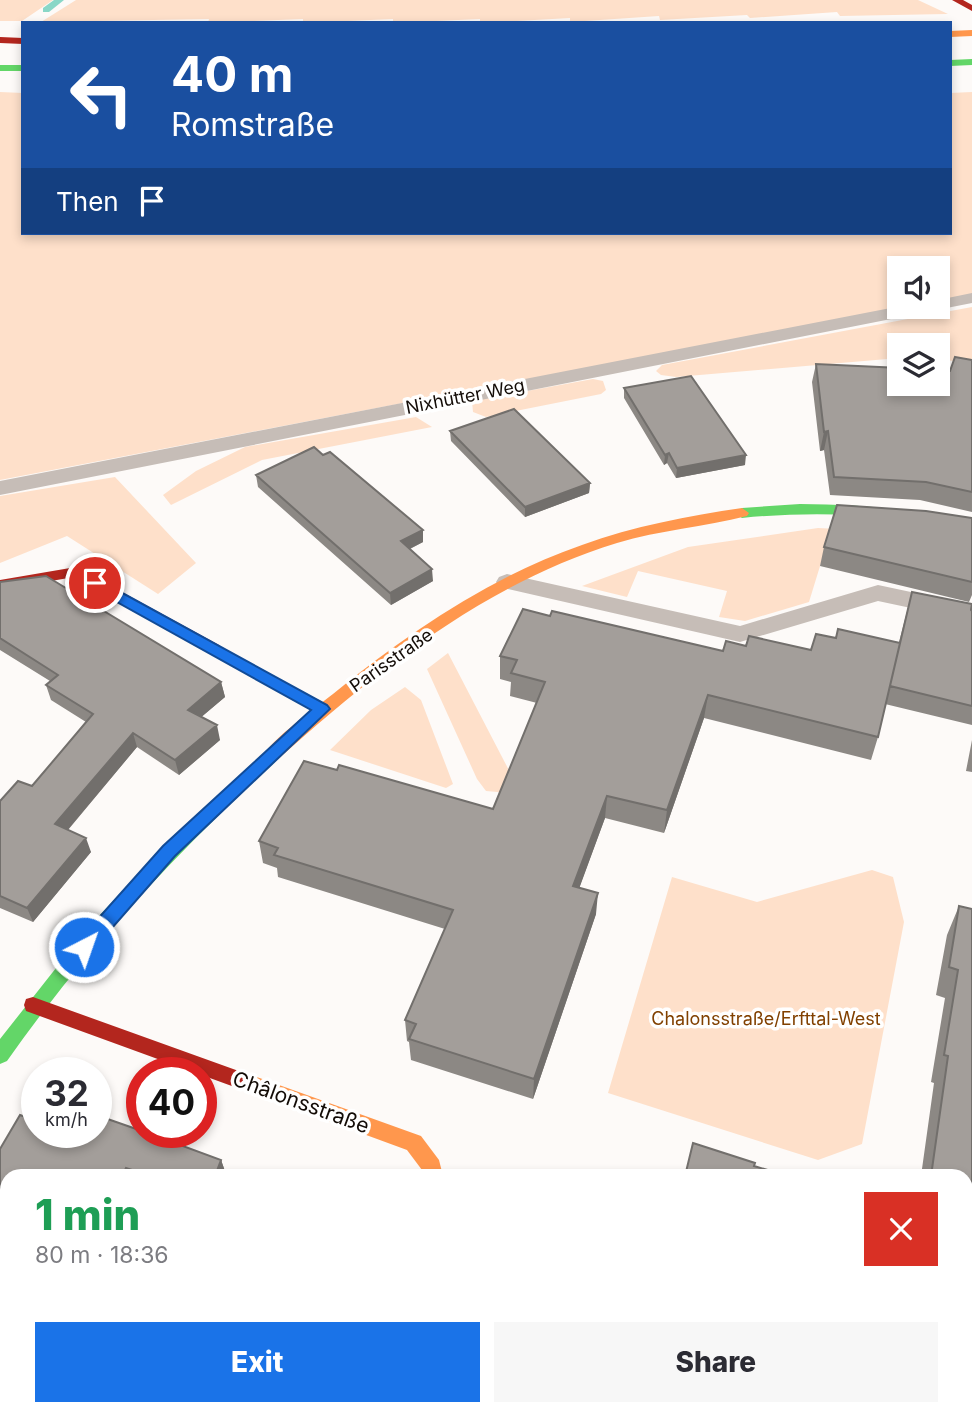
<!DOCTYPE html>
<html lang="en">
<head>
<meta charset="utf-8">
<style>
	:root { --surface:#fff; --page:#f7f7f7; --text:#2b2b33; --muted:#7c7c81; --accent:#1a73e8 }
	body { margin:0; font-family:Inter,sans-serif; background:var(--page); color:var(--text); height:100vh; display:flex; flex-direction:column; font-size:26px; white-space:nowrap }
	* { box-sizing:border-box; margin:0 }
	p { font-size:23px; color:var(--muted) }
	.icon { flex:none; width:38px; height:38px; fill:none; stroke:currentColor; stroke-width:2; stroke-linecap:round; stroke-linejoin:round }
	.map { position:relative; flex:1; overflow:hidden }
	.panel { position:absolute; left:0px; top:1169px; width:973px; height:247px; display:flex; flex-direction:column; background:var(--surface); border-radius:21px 21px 0 0; box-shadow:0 4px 10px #0003 }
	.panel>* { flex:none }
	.banner { position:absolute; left:21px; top:21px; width:931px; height:214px; border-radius:0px; box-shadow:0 4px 10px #0003; background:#1a4fa0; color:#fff; overflow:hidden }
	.controls { position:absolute; left:887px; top:256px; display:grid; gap:14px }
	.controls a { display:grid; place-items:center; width:63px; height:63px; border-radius:0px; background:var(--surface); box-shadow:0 4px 10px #0003; font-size:35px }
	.speed { position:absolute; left:21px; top:1057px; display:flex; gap:14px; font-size:35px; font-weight:700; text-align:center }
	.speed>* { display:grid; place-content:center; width:91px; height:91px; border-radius:50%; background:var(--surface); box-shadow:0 4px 10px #0003; line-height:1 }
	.speed small { font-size:18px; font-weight:400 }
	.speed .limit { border:10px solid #d22; background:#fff; color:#111 }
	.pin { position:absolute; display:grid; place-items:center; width:60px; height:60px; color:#fff; margin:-30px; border:4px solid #fff; border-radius:50%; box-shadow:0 2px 7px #0007 }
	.me { position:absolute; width:77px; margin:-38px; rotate:41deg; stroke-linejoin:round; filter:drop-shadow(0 0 5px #0008) }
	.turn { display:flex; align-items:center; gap:24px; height:147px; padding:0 35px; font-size:32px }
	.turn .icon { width:91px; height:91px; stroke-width:2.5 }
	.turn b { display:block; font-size:49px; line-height:60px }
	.then { display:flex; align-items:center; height:66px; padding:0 35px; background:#0003; gap:14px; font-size:26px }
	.round { display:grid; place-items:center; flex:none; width:74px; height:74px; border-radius:0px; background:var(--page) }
	.summary { display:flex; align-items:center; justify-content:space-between; height:119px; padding:0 35px }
	h1 { font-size:42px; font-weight:800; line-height:52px; color:#1e9e55 }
	.button { display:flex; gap:14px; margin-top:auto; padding:14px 35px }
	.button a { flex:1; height:80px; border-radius:0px; background:var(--accent); color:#fff; font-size:28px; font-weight:800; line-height:80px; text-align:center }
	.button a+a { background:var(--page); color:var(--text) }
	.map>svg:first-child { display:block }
	.green { fill:#fee0ca }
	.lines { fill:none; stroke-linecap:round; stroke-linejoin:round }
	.stream { fill:#89d7c7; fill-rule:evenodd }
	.lane { fill:#c6bdb7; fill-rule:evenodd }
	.street { fill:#c6bdb7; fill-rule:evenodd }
	.fast { fill:#63d668; fill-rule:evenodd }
	.slow { fill:#ff974d; fill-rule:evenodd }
	.jam { fill:#b3261e; fill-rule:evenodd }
	.wall { fill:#8c8884 }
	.shaded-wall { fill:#726f6c }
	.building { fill:#a39e9a; stroke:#726f6c; stroke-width:2 }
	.route { fill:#1a73e8; stroke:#114b97; stroke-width:2 }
	.labels { text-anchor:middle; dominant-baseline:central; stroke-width:7; stroke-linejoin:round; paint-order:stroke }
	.street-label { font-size:18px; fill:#130c07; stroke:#fff }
	.park-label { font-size:18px; fill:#814000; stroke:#fff }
	.near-street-label { font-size:21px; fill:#130c07; stroke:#fff }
</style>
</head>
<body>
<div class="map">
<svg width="972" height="1415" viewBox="0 0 972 1415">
	<rect width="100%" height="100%" fill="#fdfaf8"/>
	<path class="green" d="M0,0H53L22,21H0Z
		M76,0H918L948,14L840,16L837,12L750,18L747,15L660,20L659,16L570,22V18L480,23V19L393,23V19L303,23V19L208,23L209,19L41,22Z
		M0,92L23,93V233H950V93L972,92V295L938,301V268H900V306H911L0,480Z
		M972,307V362L938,360V345H900L899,358L676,377L661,375L656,371L662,365Z
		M593,379L603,381L606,390L601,394L486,417L473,412L472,401Z
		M416,417L432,427L262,460L171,505L163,495L196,471L245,447Z
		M115,477L196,563L158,594L67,536L0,563V496Z
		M818,528L858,530L828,540L809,602L745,621L719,617L727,591L638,571L627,597L582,586L688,547Z
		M448,653L514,780L509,793L486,791L477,779L427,669Z
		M405,687L421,700L453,784L446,788L330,750L371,710Z
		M872,870L893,877L904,922L862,1144L818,1160L608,1093L672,877L757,902Z"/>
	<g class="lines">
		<path class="stream" d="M54,0H64L49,12H43V8Z"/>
		<path class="lane" d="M972,293V303L0,495V481L901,306H938V300Z
			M507,574L740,626L878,585L972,605V621L878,601L740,642L499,587L496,582L499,577Z"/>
		<path class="street" d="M382,1409H439L442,1415H385Z"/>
		<path class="fast" d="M972,59V65L950,66V60Z
			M0,65H23V71H0Z
			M800,504C858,504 915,510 972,519V529C895,515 820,510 742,518L735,513L742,508Z
			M214,644L328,705L330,709L328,713H316L209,653L206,649Z
			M270,751L276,753L278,757L276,761C176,853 85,950 7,1061L0,1064V1039L86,930L155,856L264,753Z"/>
		<path class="slow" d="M972,30V36L950,37V31Z
			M742,508L749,513L747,516C704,527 660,530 617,543C486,583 376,671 276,761H264L262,757C272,739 315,708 333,694C408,633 490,577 582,545C634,526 688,516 742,508Z
			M240,1071L421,1136L439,1160L443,1176H423L422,1170L407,1150L233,1086L230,1080L233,1074Z"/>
		<path class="jam" d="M952,0H963L972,5V11Z
			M0,37L23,38V44L0,43Z
			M76,567L219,645L222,649L219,653H209L74,577L0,590V580Z
			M33,997L247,1074L250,1080L247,1086L240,1089L26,1011L24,1005L26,999Z"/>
	</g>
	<path class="wall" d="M972,360V512L920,500L830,495L824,450L820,451L812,382L816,364L950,371Z
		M624,388L745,465L676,478L667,463L664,465L624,398Z
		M450,431L590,483L589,493L525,517L451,441Z
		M256,475L423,530V542L410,549L433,581L391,605L258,487Z
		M972,518V595L969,602L820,566L824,547Z
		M0,582L221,682L225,697L201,717L220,740L179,775L137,747L68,830L91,852L33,922L0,908V801L32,786L86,722L51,700L46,685L50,681L0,650Z
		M912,592L972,611V725L885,704L878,737L871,760L704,718L664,833L605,818L579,888L596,914L533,1099L411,1060L409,1042L407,1041L405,1020L445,929L278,877L277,868L263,863L259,841L493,809L537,703L510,696L511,682L500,679V656L550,616L723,651L746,646L811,650L836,638L899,642Z
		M972,740V772L966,771Z
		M959,906L972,909V1371L966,1374V1176H921L934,1083L931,1082L945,998L936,995L947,935Z
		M86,1137L221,1160L226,1174L225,1176H7V1245L0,1243V1149Z
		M474,1409H526L525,1415H492Z"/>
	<path class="shaded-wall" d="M828,431L824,450L820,451L824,432Z
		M669,453L667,463L664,465L665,455Z
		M746,455L745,465L676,478L677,468Z
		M590,483L589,493L525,517V507Z
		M423,530V542L401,553V541Z
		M432,569L433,581L391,605L390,593Z
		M221,682L225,697L192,725L188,710Z
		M708,695L704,718L664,833L667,810Z
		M217,725L220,740L179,775L175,760Z
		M133,733L137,747L60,839L55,824Z
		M607,796L605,818L572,908L573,886Z
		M86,838L91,852L33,922L27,908Z
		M598,893L596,914L533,1099L534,1079Z
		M221,1160L226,1174L225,1176H215Z
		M126,1168L129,1176H122Z
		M972,1358V1371L966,1374V1361Z
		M42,1409H56L53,1415H39Z"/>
	<path class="building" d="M955,357L972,360V492L926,482L834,477L828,431L824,432L816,364L900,368V383H938V370L950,371Z
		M691,376L746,455L677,468L669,453L665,455L624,388Z
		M514,409L590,483L525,507L450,431Z
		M314,447L323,455L330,452L423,530L401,541L432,569L390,593L256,475Z
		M837,505L926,511L972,518V582L824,547Z
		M46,576L221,682L188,710L217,725L175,760L133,733L55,824L86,838L27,908L0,896V801L18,781L32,786L93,714L46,685L58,675L0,638V582Z
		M912,592L972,604L971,610L972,611V706L890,686Z
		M523,609L550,616L552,611L723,651L726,641L746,646L749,636L811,650L816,634L836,638L838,629L900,643L878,737L708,695L667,810L607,796L573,886L598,893L534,1079L409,1039L416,1024L405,1020L453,910L274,855L278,848L259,841L304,761L337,770L339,765L493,809L545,682L511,673L517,660L500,656Z
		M959,906L972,909V1358L966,1361V1176H931L948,1056L944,1055L958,970L949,967Z
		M20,1115L37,1121V1132H71L86,1137L89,1132H96V1121L99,1116L142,1131V1132H145L221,1160L215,1176H150L126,1168L122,1176H7V1235L0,1232V1149Z
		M693,1143L755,1163L754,1166L788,1176H685Z
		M7,1283V1409H42L39,1415H0V1295Z
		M492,1409H525L523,1415H510Z"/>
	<path class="route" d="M95,578L327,705L330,709L175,856L91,952H78L75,947L78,941L163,846L311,710L90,587L88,583Z"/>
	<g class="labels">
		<g class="street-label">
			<text transform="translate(465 396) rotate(-11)">Nixhütter Weg</text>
			<text transform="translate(391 660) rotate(-35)">Parisstraße</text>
		</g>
		<g class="park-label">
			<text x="766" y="1018">Chalonsstraße/Erfttal-West</text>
		</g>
		<g class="near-street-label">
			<text transform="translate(301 1102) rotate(20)">Châlonsstraße</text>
		</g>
	</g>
</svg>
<div class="controls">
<a><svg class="icon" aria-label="sound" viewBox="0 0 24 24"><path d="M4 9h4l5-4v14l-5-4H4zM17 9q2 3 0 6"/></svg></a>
<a><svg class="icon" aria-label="layers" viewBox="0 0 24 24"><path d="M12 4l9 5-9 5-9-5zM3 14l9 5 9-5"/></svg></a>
</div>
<div class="speed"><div>32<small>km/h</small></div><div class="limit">40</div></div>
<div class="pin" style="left:95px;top:583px;background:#d93025"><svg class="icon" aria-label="arrive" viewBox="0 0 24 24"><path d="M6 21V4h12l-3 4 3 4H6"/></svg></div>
<svg class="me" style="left:84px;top:947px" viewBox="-20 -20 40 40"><circle r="17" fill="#1a73e8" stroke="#fff" stroke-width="3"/><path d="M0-11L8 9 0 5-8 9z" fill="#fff"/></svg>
<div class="banner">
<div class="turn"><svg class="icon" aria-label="left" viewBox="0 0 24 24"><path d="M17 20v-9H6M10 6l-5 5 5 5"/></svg><div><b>40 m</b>Romstraße</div></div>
<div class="then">Then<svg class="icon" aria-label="arrive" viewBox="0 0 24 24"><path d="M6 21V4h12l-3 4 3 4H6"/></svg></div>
</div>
<section class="panel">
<div class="summary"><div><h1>1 min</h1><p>80 m · 18:36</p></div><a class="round" style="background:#d93025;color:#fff"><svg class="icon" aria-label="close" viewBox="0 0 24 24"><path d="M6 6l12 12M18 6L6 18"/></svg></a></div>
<div class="button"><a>Exit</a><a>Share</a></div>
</section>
</div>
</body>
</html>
